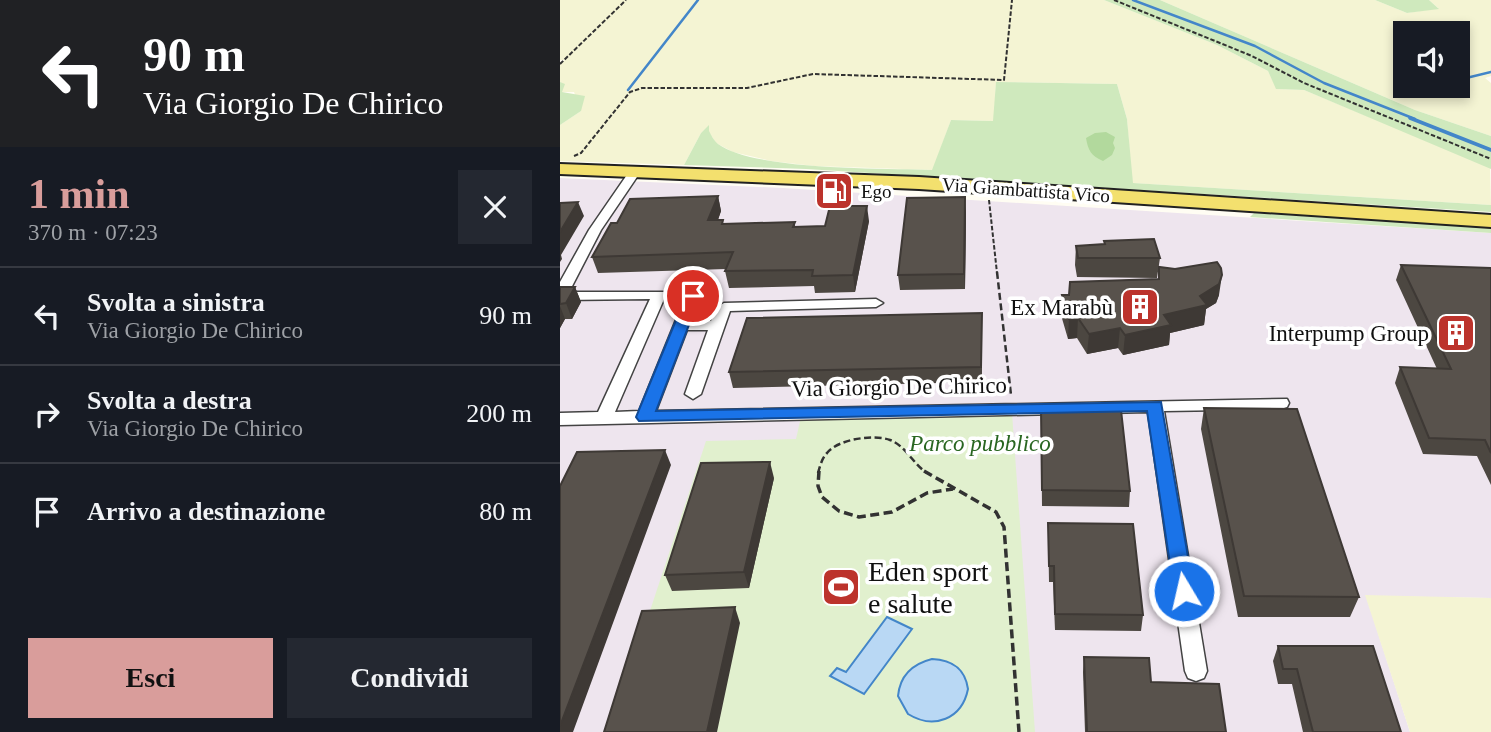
<!DOCTYPE html>
<html lang="it">
<head>
<meta charset="utf-8">
<style>
	:root { --surface:#171b24; --page:#242831; --text:#f1f3f6; --muted:#9ea1a6; --line:#363941; --accent:#d99d9b }
	body { margin:0; font-family:Georgia,serif; background:var(--page); color:var(--text); height:100vh; display:flex; flex-direction:column; font-size:26px; white-space:nowrap }
	* { box-sizing:border-box; margin:0 }
	p { font-size:23px; color:var(--muted) }
	.icon { flex:none; width:38px; height:38px; fill:none; stroke:currentColor; stroke-width:2; stroke-linecap:round; stroke-linejoin:round }
	.map { position:relative; flex:1; overflow:hidden }
	.drawer { display:flex; flex-direction:column; background:var(--surface); width:560px }
	.drawer>* { flex:none }
	.guide { background:#202124; color:#fff; overflow:hidden }
	.buttons { position:absolute; left:833px; top:21px; display:grid; gap:14px }
	.buttons a { display:grid; place-items:center; width:77px; height:77px; border-radius:0px; background:var(--surface); box-shadow:0 4px 10px #0003; font-size:35px }
	.pin { position:absolute; display:grid; place-items:center; width:60px; height:60px; color:#fff; margin:-30px; border:4px solid #fff; border-radius:50%; box-shadow:0 2px 7px #0007 }
	.me { position:absolute; width:77px; margin:-38px; rotate:351deg; stroke-linejoin:round; filter:drop-shadow(0 0 5px #0008) }
	.turn { display:flex; align-items:center; gap:24px; height:147px; padding:0 28px; font-size:32px }
	.turn .icon { width:91px; height:91px; stroke-width:2.5 }
	.turn b { display:block; font-size:49px; line-height:60px }
	.round { display:grid; place-items:center; flex:none; width:74px; height:74px; border-radius:0px; background:var(--page) }
	.overview { display:flex; align-items:center; justify-content:space-between; height:119px; padding:0 28px }
	h1 { font-size:42px; font-weight:700; line-height:52px; color:var(--accent) }
	.action { display:flex; gap:14px; margin-top:auto; padding:14px 28px }
	.action a { flex:1; height:80px; border-radius:0px; background:var(--accent); color:#111; font-size:28px; font-weight:700; line-height:80px; text-align:center }
	.action a+a { background:var(--page); color:var(--text) }
	ul { padding:0; list-style:none }
	li { display:flex; align-items:center; gap:21px; height:98px; padding:0 28px; border-top:2px solid var(--line) }
	li div { flex:1 }
	li b { display:block; font-size:26px }
	li em { font-style:normal }
	main { display:flex; flex:1; min-height:0 }
	.map>svg:first-child { display:block }
	.industrial { fill:#eee5ee }
	.farmland { fill:#f4f4d3; fill-rule:evenodd }
	.green { fill:#cfe9bd }
	.forest { fill:#b2d99d }
	.pitch { fill:#e1f0ce }
	.water { fill:#b9d8f4; stroke:#4386c9; stroke-width:2 }
	.lines { fill:none; stroke-linecap:round; stroke-linejoin:round }
	.stream-far1 { stroke:#4386c9; stroke-width:2.5 }
	.stream { stroke:#4386c9; stroke-width:3.5 }
	.minor-casing { stroke:#434343; stroke-width:3 }
	.primary-casing { stroke:#212121; stroke-width:4 }
	.path-far2 { stroke:#323232; stroke-width:2; stroke-dasharray:4.5 2; stroke-linecap:butt }
	.path-far1 { stroke:#323232; stroke-width:2.5; stroke-dasharray:7 3.5; stroke-linecap:butt }
	.path { stroke:#323232; stroke-width:3.5; stroke-dasharray:9 4.5; stroke-linecap:butt }
	.minor { fill:#fff; fill-rule:evenodd }
	.primary { fill:#f3e06e; fill-rule:evenodd }
	.wall { fill:#4c4741 }
	.shaded-wall { fill:#3e3935 }
	.building { fill:#58524c; stroke:#3e3935; stroke-width:2 }
	.route { fill:#1a73e8; stroke:#114b97; stroke-width:2 }
	.labels { text-anchor:middle; dominant-baseline:central; stroke-width:7; stroke-linejoin:round; paint-order:stroke }
	.far-street-label { font-size:19px; fill:#101010; stroke:#fff }
	.far-poi-label { font-size:19px; fill:#101010; stroke:#fff; text-anchor:start }
	.poi-label { font-size:23px; fill:#101010; stroke:#fff; text-anchor:end }
	.street-label { font-size:23px; fill:#101010; stroke:#fff }
	.park-label { font-size:23px; font-style:italic; fill:#296621; stroke:#fff }
	.near-poi-label { font-size:28px; fill:#101010; stroke:#fff; text-anchor:start }
</style>
</head>
<body>
<main>
<section class="drawer">
<div class="guide">
<div class="turn"><svg class="icon" aria-label="left" viewBox="0 0 24 24"><path d="M17 20v-9H6M10 6l-5 5 5 5"/></svg><div><b>90 m</b>Via Giorgio De Chirico</div></div>
</div>
<div class="overview"><div><h1>1 min</h1><p>370 m · 07:23</p></div><a class="round"><svg class="icon" aria-label="close" viewBox="0 0 24 24"><path d="M6 6l12 12M18 6L6 18"/></svg></a></div>
<ul>
<li><svg class="icon" aria-label="left" viewBox="0 0 24 24"><path d="M17 20v-9H6M10 6l-5 5 5 5"/></svg><div><b>Svolta a sinistra</b><p>Via Giorgio De Chirico</p></div><em>90 m</em></li>
<li><svg class="icon" aria-label="right" viewBox="0 0 24 24"><path d="M7 20v-9h11M14 6l5 5-5 5"/></svg><div><b>Svolta a destra</b><p>Via Giorgio De Chirico</p></div><em>200 m</em></li>
<li><svg class="icon" aria-label="arrive" viewBox="0 0 24 24"><path d="M6 21V4h12l-3 4 3 4H6"/></svg><div><b>Arrivo a destinazione</b></div><em>80 m</em></li>
</ul>
<div class="action"><a>Esci</a><a>Condividi</a></div>
</section>
<div class="map">
<svg width="931" height="732" viewBox="0 0 931 732">
	<rect width="100%" height="100%" fill="#fffdf3"/>
	<path class="industrial" d="M0,178L223,188L931,233V598L806,596L850,732H0Z"/>
	<path class="farmland" d="M0,0H544L657,45L708,71L717,89L744,90L930,167L931,205L572,183L567,119L557,84L436,82L434,121L391,120L373,170L254,166L211,161L173,152L156,143L148,131L149,126L141,133L124,165L0,161V125L21,111L14,92H1L4,85L0,82V64L5,60H0Z
		M600,0H815L847,13L878,8L869,0H931V76L925,78L931,83V136L855,110ZM845,33H898V86H845Z
		M805,595L931,598V732H850Z"/>
	<path class="green" d="M544,0H600L855,110L931,136V169L744,90L716,89L708,71L657,45Z
		M815,0H869L879,9L847,13Z
		M0,82L5,84L2,92L25,96L21,111L0,125Z
		M436,82L557,84L567,119L573,183L931,205V212L246,169L124,165L141,133L149,125V131C151,135 154,141 158,144C195,171 324,168 372,170L391,120L433,121Z
		M694,213L931,228V233L690,217Z"/>
	<path class="forest" d="M546,132L555,137L553,143L555,148L552,155L543,161C531,156 528,150 526,138L535,133Z"/>
	<path class="pitch" d="M452,413L475,732H50L146,441L236,439L241,417Z"/>
	<path class="water" d="M327,617L352,629L304,694L270,676L277,668L286,672Z
		M372,659C392,660 405,668 408,689C402,719 374,730 348,714L338,696C340,675 352,664 372,659Z"/>
	<g class="lines">
		<path class="stream-far1" d="M573,0L695,46L764,83L855,119
			M898,80L931,72
			M68,90L138,0
			M835,96L876,86"/>
		<path class="stream" d="M850,118L931,150"/>
		<defs>
			<path id="minor" d="M75,167L81,171L41,230L9,292H133L140,296L131,321H151L157,307L164,303L316,299L323,303L316,307L170,311L141,394L133,399L125,394L148,330H127L96,411L727,399L729,403L727,407L721,409L604,411L647,671L644,678L636,681L628,678L625,671L588,412L0,425V413L38,412L90,299L0,300V282L29,230L71,169ZM104,299L124,300L79,411L55,412Z"/>
			<path id="primary" d="M0,164L359,177L931,215V227L359,189L0,174Z"/>
		</defs>
		<use href="#minor" class="minor-casing"/>
		<use href="#primary" class="primary-casing"/>
		<path class="path-far2" d="M554,0L692,56L744,83L931,159
			M0,64L66,0
			M14,156L21,153L70,92L82,88H187L253,74L444,80L452,0
			M429,200L437,273"/>
		<path class="path-far1" d="M437,272L451,395
			M258,473C260,466 262,458 267,453C278,439 314,434 330,440C346,446 353,464 367,473"/>
		<path class="path" d="M259,471L258,486L262,497L279,511L299,517L332,512L367,493L393,489
			M364,471L436,512L444,527L459,732"/>
		<use href="#minor" class="minor"/>
		<use href="#primary" class="primary"/>
	</g>
	<path class="wall" d="M158,196L161,211L158,220L164,224L235,222V227L265,226L309,221L295,292L255,293L254,286L169,288L165,271L166,269L38,273L32,257L57,223Z
		M406,211L405,289L340,290L338,275Z
		M544,241L600,258L597,278L517,277L515,265L516,246L544,244Z
		M841,265L931,268V485L917,456L863,454L835,383L840,367L877,369L836,280Z
		M599,267L659,295L656,303L646,309L644,325L610,333L609,345L563,355L558,348L527,354L517,338L508,339L501,315L502,295H509L598,279Z
		M0,287H15L21,302L12,319H5L0,328Z
		M422,328V382L173,388L169,372Z
		M644,408L799,597L790,617H678L641,429Z
		M481,409L570,491L569,507L482,506Z
		M214,478L189,588L112,591L105,575Z
		M488,523L583,615L581,631L495,630L493,582H489Z
		M718,646L841,732H743L732,684H718L713,661Z
		M524,657L591,682L666,732H525L523,672Z"/>
	<path class="shaded-wall" d="M158,196L161,211L152,236L148,220Z
		M405,197L406,211L405,289L404,274Z
		M18,202L24,216L1,255L2,259L0,262V232Z
		M307,206L309,221L295,292L293,275Z
		M662,275L659,295L656,303L646,309L644,325L610,333L609,345L563,355L565,335L640,296Z
		M15,287L21,302L12,319L6,303Z
		M0,306L5,319L0,328Z
		M518,318L517,338L508,339L509,319Z
		M560,328L558,348L527,354L529,334Z
		M105,450L111,465L13,732H0V726Z
		M210,462L214,478L189,588L184,572Z
		M175,607L180,623L157,732H147Z"/>
	<path class="building" d="M158,196L148,220H163L162,224L235,222L233,227L265,226L270,206H307L293,275L252,276L253,270L165,271L173,252L32,257L51,223H57L70,199Z
		M405,197L404,274L338,275L347,198Z
		M18,202L0,232V203Z
		M594,239L600,258H518L516,246L545,244L544,241Z
		M657,262L661,268L662,275L659,284L640,296L647,305L604,315L611,325L565,335L560,328L529,334L518,318L509,319L502,295H509L510,282L599,279V267L615,269Z
		M841,265L931,268V453L925,440L869,438L840,367L891,369Z
		M0,287H15L6,303L0,304Z
		M422,313L421,367L169,372L187,318Z
		M644,408L737,409L799,597L684,596Z
		M481,409L561,410L570,491L482,490Z
		M105,450L0,726V486L17,452Z
		M210,462L184,572L105,575L141,463Z
		M488,523L573,524L583,615L495,614L494,566H489Z
		M175,607L147,732H44L82,611Z
		M718,646H813L841,732H753L737,669H723Z
		M524,657L589,658L591,682L659,684L666,732H527Z"/>
	<path class="route" d="M133,291L140,296L96,411L601,402L634,591L631,597L624,600L617,597L614,591L587,411L79,421L76,417L126,296Z"/>
	<defs>
		<symbol id="fuel-square" viewBox="-11 -11 22 22"><rect x="-9" y="-9" width="18" height="18" rx="4" fill="#bc332c" stroke="#fff"/><path d="M-5.5-6h7V0h2V4h1.3V-2.5L3-4.5l.8-.8L6-3V5H2.5V1h-1V6h-7ZM-4.2-4.7v3.2H.2V-4.7Z" fill="#fff"/></symbol>
		<symbol id="building-square" viewBox="-11 -11 22 22"><rect x="-9" y="-9" width="18" height="18" rx="4" fill="#bc332c" stroke="#fff"/><path d="M-4-6H4V6H1V3H-1V6H-4ZM-2.5-4.3h1.7v1.8h-1.7ZM.8-4.3h1.7v1.8H.8ZM-2.5-1h1.7V.8h-1.7ZM.8-1h1.7V.8H.8Z" fill="#fff"/></symbol>
		<symbol id="stadium-square" viewBox="-11 -11 22 22"><rect x="-9" y="-9" width="18" height="18" rx="4" fill="#bc332c" stroke="#fff"/><path d="M0-5a6.5 5 0 1 0 0 10a6.5 5 0 1 0 0-10ZM-3.5-1.8h7v3.6h-7Z" fill="#fff"/></symbol>
	</defs>
	<g fill-rule="evenodd">
		<use href="#fuel-square" x="252" y="169" width="44" height="44"/>
		<use href="#building-square" x="558" y="285" width="44" height="44"/>
		<use href="#building-square" x="874" y="311" width="44" height="44"/>
		<use href="#stadium-square" x="259" y="565" width="44" height="44"/>
	</g>
	<g class="labels">
		<g class="far-street-label">
			<text transform="translate(466 190) rotate(4)">Via Giambattista Vico</text>
		</g>
		<g class="far-poi-label">
			<text x="301" y="191">Ego</text>
		</g>
		<g class="poi-label">
			<text x="553" y="307">Ex Marabù</text>
			<text x="869" y="333">Interpump Group</text>
		</g>
		<g class="street-label">
			<text transform="translate(339 387) rotate(-1)">Via Giorgio De Chirico</text>
		</g>
		<g class="park-label">
			<text x="420" y="443">Parco pubblico</text>
		</g>
		<g class="near-poi-label">
			<text x="308" y="571">Eden sport<tspan x="308" dy="32">e salute</tspan></text>
		</g>
	</g>
</svg>
<div class="buttons">
<a><svg class="icon" aria-label="sound" viewBox="0 0 24 24"><path d="M4 9h4l5-4v14l-5-4H4zM17 9q2 3 0 6"/></svg></a>
</div>
<div class="pin" style="left:133px;top:296px;background:#d93025"><svg class="icon" aria-label="arrive" viewBox="0 0 24 24"><path d="M6 21V4h12l-3 4 3 4H6"/></svg></div>
<svg class="me" style="left:624px;top:591px" viewBox="-20 -20 40 40"><circle r="17" fill="#1a73e8" stroke="#fff" stroke-width="3"/><path d="M0-11L8 9 0 5-8 9z" fill="#fff"/></svg>
</div>
</main>
</body>
</html>
